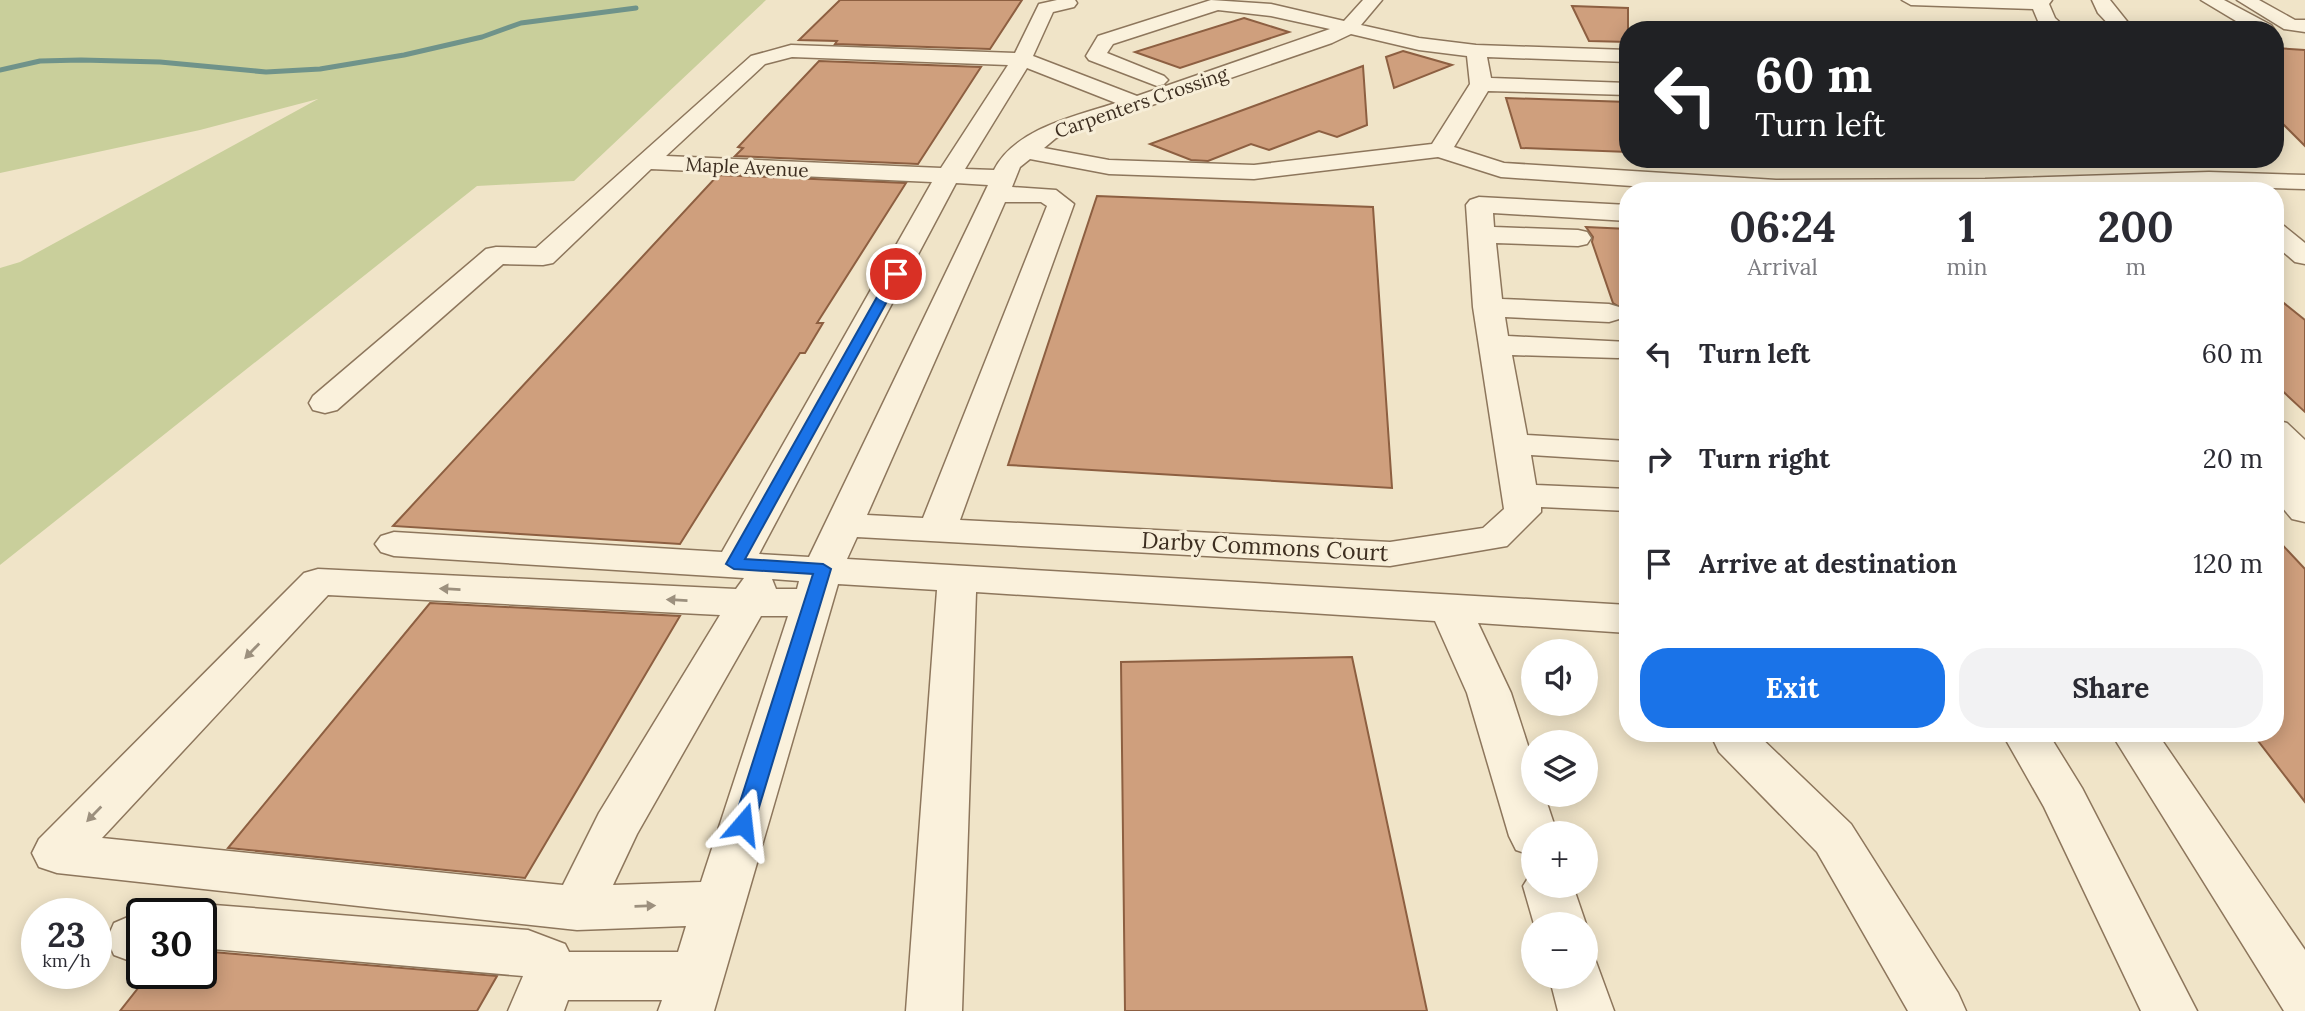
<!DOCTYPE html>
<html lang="en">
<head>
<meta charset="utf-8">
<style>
	:root { --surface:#fff; --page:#f2f2f3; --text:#2b2b33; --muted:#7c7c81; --accent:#1a73e8 }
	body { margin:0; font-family:Lora,serif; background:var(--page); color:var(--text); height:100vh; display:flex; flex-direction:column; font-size:26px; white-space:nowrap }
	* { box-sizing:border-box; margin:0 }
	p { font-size:23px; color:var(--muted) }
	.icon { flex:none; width:38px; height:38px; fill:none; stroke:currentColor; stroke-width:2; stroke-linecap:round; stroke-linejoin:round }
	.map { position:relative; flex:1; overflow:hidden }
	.sheet { position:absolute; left:1619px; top:182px; width:665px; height:560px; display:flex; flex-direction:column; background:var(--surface); border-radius:28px; box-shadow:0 4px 18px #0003 }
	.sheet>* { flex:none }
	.guide { position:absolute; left:1619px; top:21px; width:665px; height:147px; border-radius:28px; box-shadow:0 4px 18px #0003; background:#202124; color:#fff; overflow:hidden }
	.controls { position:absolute; left:1521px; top:639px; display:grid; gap:14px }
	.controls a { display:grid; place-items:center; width:77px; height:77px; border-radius:50%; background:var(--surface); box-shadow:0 4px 18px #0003; font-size:35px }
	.speed { position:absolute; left:21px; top:898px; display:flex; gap:14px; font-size:35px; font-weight:700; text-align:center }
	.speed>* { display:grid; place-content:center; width:91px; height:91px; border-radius:50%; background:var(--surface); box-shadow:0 4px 18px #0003; line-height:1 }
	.speed small { font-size:18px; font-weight:400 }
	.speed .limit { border:4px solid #111; border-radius:10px; background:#fff; color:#111 }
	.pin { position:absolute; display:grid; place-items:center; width:60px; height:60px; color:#fff; margin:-30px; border:4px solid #fff; border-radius:50%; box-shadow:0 2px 7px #0007 }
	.me { position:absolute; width:77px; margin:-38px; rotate:17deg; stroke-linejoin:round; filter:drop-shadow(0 0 5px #0008) }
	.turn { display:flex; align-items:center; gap:24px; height:147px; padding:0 21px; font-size:32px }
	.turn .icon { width:91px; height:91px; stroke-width:2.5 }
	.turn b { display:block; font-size:49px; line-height:60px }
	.eta { display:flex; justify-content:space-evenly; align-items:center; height:119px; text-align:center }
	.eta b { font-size:42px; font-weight:700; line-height:49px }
	.action { display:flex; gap:14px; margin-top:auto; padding:14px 21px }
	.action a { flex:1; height:80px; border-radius:28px; background:var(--accent); color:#fff; font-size:28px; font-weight:700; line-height:80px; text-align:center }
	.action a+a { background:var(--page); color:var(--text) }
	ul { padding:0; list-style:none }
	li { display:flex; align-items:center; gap:21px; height:105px; padding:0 21px }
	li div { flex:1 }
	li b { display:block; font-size:26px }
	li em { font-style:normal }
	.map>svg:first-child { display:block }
	.green { fill:#c9cf9b }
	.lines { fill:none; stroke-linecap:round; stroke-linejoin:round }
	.stream { stroke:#6f938a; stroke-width:5 }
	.building { fill:#cf9f7d; stroke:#8d5f41; stroke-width:2 }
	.minor-casing { stroke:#8d765c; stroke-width:3 }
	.minor { fill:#faf1dc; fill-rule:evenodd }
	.oneway { fill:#9c907e }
	.route { fill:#1a73e8; stroke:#114b97; stroke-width:2 }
	.labels { text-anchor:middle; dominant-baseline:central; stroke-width:6; stroke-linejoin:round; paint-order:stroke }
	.far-street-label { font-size:19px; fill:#3d2e20; stroke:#f7eed8 }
	.street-label { font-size:23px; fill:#3d2e20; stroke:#f7eed8 }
</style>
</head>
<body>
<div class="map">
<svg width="2305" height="1011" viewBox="0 0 2305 1011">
	<rect width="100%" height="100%" fill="#f0e4c8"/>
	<path class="green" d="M0,0H766L574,181L477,186L0,565V268L20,262L318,99L200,130L0,173Z"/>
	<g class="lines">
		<path class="stream" d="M0,70L40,61L81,60L160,62L266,72L320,69L404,55L482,37L521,23L636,8"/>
	</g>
	<path class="building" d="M840,0H1022L990,49L835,44L837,41L799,40Z
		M1572,6L1628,8V42L1589,41Z
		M1244,18L1289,32L1180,68L1135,52Z
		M2275,48L2305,50V146L2275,116Z
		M1403,51L1452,65L1394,88L1386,57Z
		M819,61L981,67L918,164L735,156L743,148L738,147Z
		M1363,66L1367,125L1337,137L1319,131L1269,150L1251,144L1208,161L1191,160L1150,144Z
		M1506,98L1628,102V152L1521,148Z
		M718,175L906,183L817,323H823L805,353H800L680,544L393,526Z
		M1097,196L1373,207L1392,488L1008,465Z
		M1586,227L1628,229V331L1624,332L1620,321L1626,311L1613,303L1592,242L1593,237Z
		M2275,296L2305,320V412L2275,384Z
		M2275,537L2305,569V802L2252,733H2275Z
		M430,603L680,616L525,878L228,848Z
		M1352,657L1427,1011H1125L1121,662Z
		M201,951L497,976L477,1011H120L150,973H201Z"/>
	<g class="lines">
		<defs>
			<path id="minor" d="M1057,0H1075L1077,3L1074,7L1053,12L1033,56L1137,96L1330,29L1271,16L1218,10L1113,44L1107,53L1164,76L1168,80L1164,84L1157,86L1089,60L1086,56L1098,36L1211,0L1271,4L1344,21L1363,0H1382L1361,25L1419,38L1476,45L1628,50V62L1487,57L1491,78L1628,83V95L1488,91L1454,147L1504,163L1776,180L1985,179L2209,172L2305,175V189L2209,186L2072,191H1704L1501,177L1438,157L1254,179L1109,174L1030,159L1020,167L1012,187L1056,190L1074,204L960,520L1390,542L1483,528L1504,509L1473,307L1466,205L1470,200L1479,197L1628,205V221L1493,213L1494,227L1578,230L1587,232L1591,238L1587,244L1578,246L1496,243L1502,299L1609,304L1619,307L1624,313L1619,319L1609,322L1505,317L1508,336L1628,342V356L1618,358L1512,355L1527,435L1628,441V461L1531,455L1536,485L1628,489V511L1541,507V512L1507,546L1390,566L857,537L847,559L1628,605V633L1478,623L1511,693L1533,761V794H1544L1557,833H1533V856L1516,850L1509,836L1467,693L1435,621L976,592L962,1011H906L937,590L838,584L714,1011H658L662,1000H568L564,1011H508L523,976L201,948V914H181L183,910L201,904L528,930L565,944L569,952H678L686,926L577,930L57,873L39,867L32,853L39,839L304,573L318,569L736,589L744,578L394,556L381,552L375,544L381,536L394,532L722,552L932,182L651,169L553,263L543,265L503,264L337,410L325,413L313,410L309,403L313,396L486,249L496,247L536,248L751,56L791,45L1015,53L1039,4ZM1351,34L1419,50L1467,56L1470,84L1432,144L1254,165L1109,160L1044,148L1056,138L1332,43ZM792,57L1008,65L941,168L666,156L765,64ZM1027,68L1116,103C1076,116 1014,129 994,170L965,169ZM956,183L988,185L809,557L759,554ZM1005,202H1041L1047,206L923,518L867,515ZM772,579L799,581L797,589H776ZM328,595L720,615L599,813L563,885L102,838ZM761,616H788L701,882L613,885L637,834Z
				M1902,0H2052L2049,4L2055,18L2068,30H2047L2038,21L2033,9L1911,5Z
				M2092,0H2110L2134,30H2114L2098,13Z
				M2201,0H2224L2271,25L2274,29L2251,30Z
				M2237,0H2259L2295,20H2305V32L2284,29Z
				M2275,224L2284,226L2305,243V264L2295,262L2275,245Z
				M2275,420L2287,423L2305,440V522L2292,519L2275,499L2278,453L2275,449Z
				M1710,733H1756L1851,824L1958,993L1966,1011H1908L1817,852L1719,752Z
				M2002,733H2048L2082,788L2197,1011H2141L2044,807Z
				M2111,733H2157L2305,950V1011H2284Z
				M1533,870V886H1573L1586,924V925L1534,924L1523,886Z
				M142,911L148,914H142V959L133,962L114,955L107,939L114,923Z
				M1586,955L1595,959L1614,1011H1558L1549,976H1586Z"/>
		</defs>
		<use href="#minor" class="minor-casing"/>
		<use href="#minor" class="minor"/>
	</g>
	<defs><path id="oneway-solid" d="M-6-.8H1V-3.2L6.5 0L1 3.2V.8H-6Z" transform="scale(1.75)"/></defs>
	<g class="oneway">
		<use href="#oneway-solid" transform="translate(450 589) rotate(-177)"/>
		<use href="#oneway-solid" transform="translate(677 600) rotate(-177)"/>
		<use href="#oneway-solid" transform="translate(252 651) rotate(134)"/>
		<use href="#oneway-solid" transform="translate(94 814) rotate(134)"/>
		<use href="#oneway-solid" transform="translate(645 906) rotate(-2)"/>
	</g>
	<path class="route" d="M896,270L902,274L745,559L823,564L831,569L754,824L750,829L743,832L736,829L733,824L813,574L734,569L726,564L890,274Z"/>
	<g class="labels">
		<g class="far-street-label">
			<text transform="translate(1141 102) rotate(-19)">Carpenters Crossing</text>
			<text transform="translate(747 167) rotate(3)">Maple Avenue</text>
		</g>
		<g class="street-label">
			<text transform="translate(1265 546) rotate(3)">Darby Commons Court</text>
		</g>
	</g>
</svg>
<div class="controls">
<a><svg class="icon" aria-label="sound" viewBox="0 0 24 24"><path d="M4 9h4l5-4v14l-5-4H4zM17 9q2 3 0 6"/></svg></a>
<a><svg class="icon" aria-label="layers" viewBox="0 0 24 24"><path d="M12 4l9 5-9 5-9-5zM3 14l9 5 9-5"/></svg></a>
<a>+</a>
<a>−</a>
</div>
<div class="speed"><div>23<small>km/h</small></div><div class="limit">30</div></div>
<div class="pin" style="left:896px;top:274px;background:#d93025"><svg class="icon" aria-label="arrive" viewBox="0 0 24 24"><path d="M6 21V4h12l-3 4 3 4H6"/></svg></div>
<svg class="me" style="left:743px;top:824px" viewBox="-20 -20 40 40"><path d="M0-17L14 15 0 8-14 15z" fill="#1a73e8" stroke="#fff" stroke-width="4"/></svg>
<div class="guide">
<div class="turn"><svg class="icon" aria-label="left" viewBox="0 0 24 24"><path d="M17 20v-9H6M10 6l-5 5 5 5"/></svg><div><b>60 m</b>Turn left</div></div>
</div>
<section class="sheet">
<div class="eta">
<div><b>06:24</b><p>Arrival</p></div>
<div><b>1</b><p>min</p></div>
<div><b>200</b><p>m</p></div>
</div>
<ul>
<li><svg class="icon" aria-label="left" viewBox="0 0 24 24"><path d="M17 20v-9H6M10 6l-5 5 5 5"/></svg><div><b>Turn left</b></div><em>60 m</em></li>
<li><svg class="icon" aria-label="right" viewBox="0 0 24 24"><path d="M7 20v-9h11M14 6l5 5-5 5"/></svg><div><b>Turn right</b></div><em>20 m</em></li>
<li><svg class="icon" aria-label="arrive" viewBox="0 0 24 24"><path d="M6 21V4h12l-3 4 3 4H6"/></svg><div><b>Arrive at destination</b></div><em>120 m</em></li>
</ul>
<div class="action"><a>Exit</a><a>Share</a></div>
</section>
</div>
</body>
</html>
